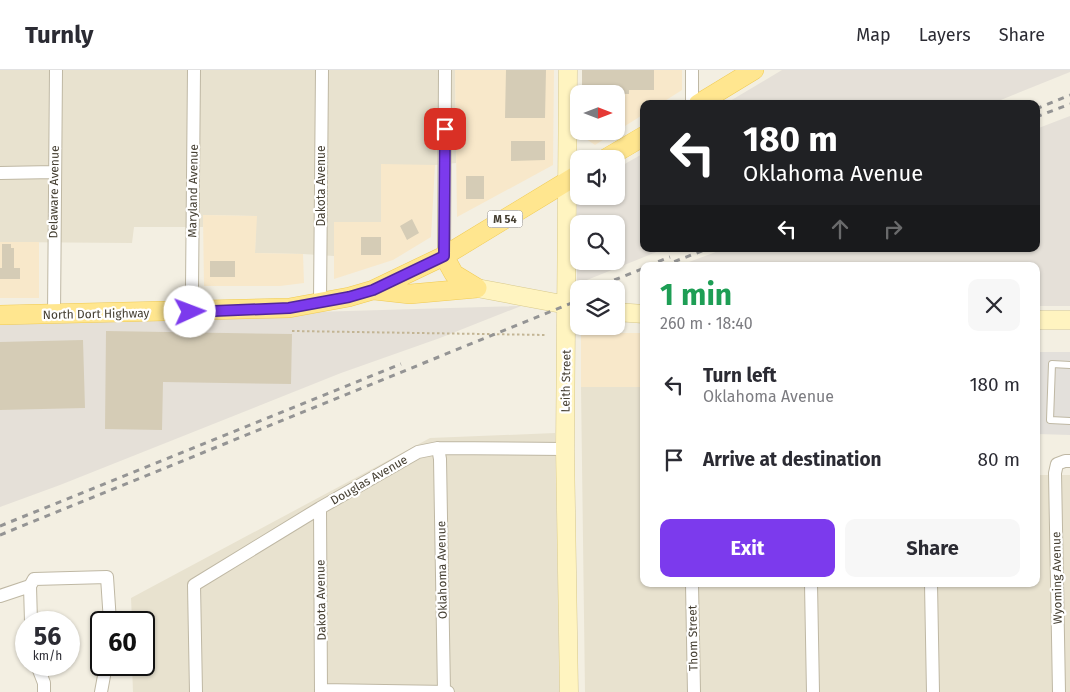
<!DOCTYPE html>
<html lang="en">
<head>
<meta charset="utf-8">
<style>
	:root { --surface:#fff; --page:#f7f7f7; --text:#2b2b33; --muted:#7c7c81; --line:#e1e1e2; --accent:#7c3aed }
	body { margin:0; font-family:"Fira Sans",sans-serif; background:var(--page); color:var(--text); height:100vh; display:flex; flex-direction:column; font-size:19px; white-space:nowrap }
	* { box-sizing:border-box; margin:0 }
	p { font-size:16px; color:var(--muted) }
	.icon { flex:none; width:28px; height:28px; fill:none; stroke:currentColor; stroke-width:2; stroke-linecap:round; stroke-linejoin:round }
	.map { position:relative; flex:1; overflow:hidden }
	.side { position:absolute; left:640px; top:192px; width:400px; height:325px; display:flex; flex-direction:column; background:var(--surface); border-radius:10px; box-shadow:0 1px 4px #0004 }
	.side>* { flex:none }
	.banner { position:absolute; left:640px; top:30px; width:400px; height:152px; border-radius:10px; box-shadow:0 1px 4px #0004; background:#202124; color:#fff; overflow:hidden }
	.needle { width:32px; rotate:90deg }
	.fabs { position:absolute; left:570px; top:15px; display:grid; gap:10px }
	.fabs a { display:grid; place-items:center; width:55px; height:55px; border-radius:10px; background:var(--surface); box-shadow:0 1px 4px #0004; font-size:25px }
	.speed { position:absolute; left:15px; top:541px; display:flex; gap:10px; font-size:25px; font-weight:700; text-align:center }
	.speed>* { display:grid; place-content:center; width:65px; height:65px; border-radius:50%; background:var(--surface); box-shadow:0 1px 4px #0004; line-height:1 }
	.speed small { font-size:12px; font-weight:400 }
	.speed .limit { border:2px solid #111; border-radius:8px; background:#fff; color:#111 }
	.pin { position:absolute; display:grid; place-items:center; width:42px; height:42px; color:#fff; margin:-21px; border-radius:10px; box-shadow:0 2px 8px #0006 }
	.me { position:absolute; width:55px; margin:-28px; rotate:88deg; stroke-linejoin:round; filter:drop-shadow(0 0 4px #0008) }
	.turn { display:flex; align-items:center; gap:18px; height:105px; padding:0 20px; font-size:22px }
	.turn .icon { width:65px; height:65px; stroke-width:2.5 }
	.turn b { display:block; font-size:35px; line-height:42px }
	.lanes { display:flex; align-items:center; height:48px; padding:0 20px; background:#0003; justify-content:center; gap:25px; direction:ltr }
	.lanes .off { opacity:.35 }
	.round { display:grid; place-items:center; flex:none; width:52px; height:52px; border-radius:10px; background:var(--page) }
	.overview { display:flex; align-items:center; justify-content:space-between; height:85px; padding:0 20px }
	h1 { font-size:30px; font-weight:700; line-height:38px; color:#1e9e55 }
	.action { display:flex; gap:10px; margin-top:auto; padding:10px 20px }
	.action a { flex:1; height:58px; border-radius:10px; background:var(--accent); color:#fff; font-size:20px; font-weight:700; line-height:58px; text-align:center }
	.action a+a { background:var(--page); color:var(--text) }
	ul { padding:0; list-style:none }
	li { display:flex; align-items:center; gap:15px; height:75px; padding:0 20px }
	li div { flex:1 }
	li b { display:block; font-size:19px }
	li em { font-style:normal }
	header { display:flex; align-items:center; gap:30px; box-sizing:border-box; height:70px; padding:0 25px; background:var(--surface); border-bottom:1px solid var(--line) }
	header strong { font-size:24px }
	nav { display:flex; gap:28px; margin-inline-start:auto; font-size:18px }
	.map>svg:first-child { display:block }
	.residential { fill:#e8e2cf }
	.commercial { fill:#f8e8ca }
	.industrial { fill:#e5e0d8; fill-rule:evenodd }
	.parking { fill:#e3e0db }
	.building { fill:#d5ccb6 }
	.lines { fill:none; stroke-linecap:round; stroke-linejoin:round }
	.lane-casing { stroke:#bfb8a4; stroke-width:8 }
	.street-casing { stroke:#bfb8a4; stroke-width:14 }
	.secondary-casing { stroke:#d8c98c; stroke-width:19 }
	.primary-casing { stroke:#f0cb53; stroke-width:20 }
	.path { stroke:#c3b594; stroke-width:2; stroke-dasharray:2.5 2.5; stroke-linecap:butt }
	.lane { stroke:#fff; stroke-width:6 }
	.street { stroke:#fff; stroke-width:12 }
	.secondary { stroke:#fff4c0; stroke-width:18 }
	.primary { stroke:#ffe68f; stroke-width:19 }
	.rail { stroke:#949494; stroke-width:3; stroke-dasharray:6 6; stroke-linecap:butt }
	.route-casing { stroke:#51269a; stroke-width:12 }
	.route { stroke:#7c3aed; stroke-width:9 }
	.labels { text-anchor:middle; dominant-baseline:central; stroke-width:4.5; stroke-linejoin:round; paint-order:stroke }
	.shield { fill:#fff; stroke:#7d7970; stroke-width:1 }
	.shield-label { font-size:11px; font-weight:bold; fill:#453f32 }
	.street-label { font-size:12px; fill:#453f32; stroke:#fff }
</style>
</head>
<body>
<header>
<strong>Turnly</strong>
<nav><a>Map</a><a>Layers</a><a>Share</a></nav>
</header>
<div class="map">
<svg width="1070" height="622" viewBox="0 0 1070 622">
	<rect width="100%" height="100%" fill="#f3efe2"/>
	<path class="residential" d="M0,0H455L456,93L435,95L381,152H334V186L303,184L255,183L256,146L204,145L203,157H134L132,173L0,172Z
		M581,317H644V514H1036V391L1039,405H1070V622H585Z
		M555,363L560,622H133L132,595H144V552H132L131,528L430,368Z"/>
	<path class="commercial" d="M455,0H554L553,95L457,147Z
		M582,0H682V20L660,34H644V44L595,75L583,67V61H616V24H583Z
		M381,94L435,95L431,167L393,190L334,209V152H381Z
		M203,145L257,146L255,183L303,184L304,213L280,216H204Z
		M0,172H39V228H0Z
		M581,263H644V317H581Z"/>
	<path class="industrial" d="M782,0H1070V2L991,34H725Z
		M1070,46V236H1036V196H678L724,179H1036V59Z
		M644,83V179H664L577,214V134L578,127L579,126H616V99ZM579,154H616V191H579Z
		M521,236L440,268L341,303L60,415L0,437V251Z"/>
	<path class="parking" d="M1040,282H1070V365L1038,364Z"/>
	<path class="building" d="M506,0H546L545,48H505Z
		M582,0H654V20H629V24L582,23Z
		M511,71H545V90L511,91Z
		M466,106H484V129H466Z
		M412,149L419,163L407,170L400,156Z
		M361,167H381V185H361Z
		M2,174H11V178H14V198H20V209H0V198H2Z
		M210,191H235V207H210Z
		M106,261L292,264L291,314L163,312L162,360L105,359Z
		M83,270L85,338L0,340V272Z"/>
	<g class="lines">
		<defs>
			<path id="lane" d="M1070,295L1052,294L1050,350L1070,351"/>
			<path id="street" d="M692,34V0
				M0,103L54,102
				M444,186L445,0
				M320,232L322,0
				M189,242L192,218L194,0
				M54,245L56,0
				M438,378L440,389L444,622
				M320,438L321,622
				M692,514L694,622
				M811,514L813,622
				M931,514L933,622
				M0,526L30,516
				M31,552L30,516L34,509L107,507L110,552
				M37,595L44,613V622
				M321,620L448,622
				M101,622L106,595
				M196,622L194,515L320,438L418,382L438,378L565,379
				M1059,622L1055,403L1057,394L1065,391H1070"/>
			<path id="secondary" d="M568,0L565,379L569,622
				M477,218L578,237
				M616,242L644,244
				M1036,250H1070"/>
			<path id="primary" d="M698,34L754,0
				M605,89L644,66
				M444,186L454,204L477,218
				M374,220L410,224L477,218
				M0,245L289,238L349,227L373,220L444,186L579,104"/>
		</defs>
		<use href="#lane" class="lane-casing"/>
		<use href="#street" class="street-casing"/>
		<use href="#secondary" class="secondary-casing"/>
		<use href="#primary" class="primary-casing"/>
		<path class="path" d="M292,261L546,265"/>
		<use href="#lane" class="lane"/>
		<use href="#street" class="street"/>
		<use href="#secondary" class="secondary"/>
		<use href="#primary" class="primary"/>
		<path class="rail" d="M1036,39L1070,25
			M1036,47L1070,34
			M647,196L670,187
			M663,196L707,179
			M592,219L644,198
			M0,456L401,294
			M0,465L579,230"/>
	</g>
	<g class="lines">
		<defs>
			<path id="route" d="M190,242L289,238L349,227L373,220L444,186L445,59"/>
		</defs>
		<use href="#route" class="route-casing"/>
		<use href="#route" class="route"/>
	</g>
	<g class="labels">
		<rect class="shield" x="487.5" y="140.5" width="35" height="17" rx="4"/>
		<g class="shield-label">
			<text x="505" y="149">M 54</text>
		</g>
		<g class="street-label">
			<text transform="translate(321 116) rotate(-90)">Dakota Avenue</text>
			<text transform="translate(193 121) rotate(-89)">Maryland Avenue</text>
			<text transform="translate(54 122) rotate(-89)">Delaware Avenue</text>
			<text transform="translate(96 244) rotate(-1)">North Dort Highway</text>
			<text transform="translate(566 311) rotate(-89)">Leith Street</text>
			<text transform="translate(369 410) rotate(-30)">Douglas Avenue</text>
			<text transform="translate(442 500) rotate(-91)">Oklahoma Avenue</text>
			<text transform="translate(1057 508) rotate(-91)">Wyoming Avenue</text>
			<text transform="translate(321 530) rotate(-91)">Dakota Avenue</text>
			<text transform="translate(693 568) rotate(-91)">Thom Street</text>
		</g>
	</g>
</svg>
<div class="fabs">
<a><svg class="needle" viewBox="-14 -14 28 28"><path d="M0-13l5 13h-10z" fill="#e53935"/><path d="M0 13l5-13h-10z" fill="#7c7c81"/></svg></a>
<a><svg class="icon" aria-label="sound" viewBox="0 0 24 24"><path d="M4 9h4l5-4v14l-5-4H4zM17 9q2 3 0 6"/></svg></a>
<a><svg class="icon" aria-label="search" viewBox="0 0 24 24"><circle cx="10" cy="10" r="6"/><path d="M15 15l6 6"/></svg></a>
<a><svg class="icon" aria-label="layers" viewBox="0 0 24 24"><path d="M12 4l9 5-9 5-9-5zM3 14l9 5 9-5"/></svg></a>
</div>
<div class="speed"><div>56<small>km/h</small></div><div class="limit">60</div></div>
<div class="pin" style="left:445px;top:59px;background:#d93025"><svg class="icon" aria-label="arrive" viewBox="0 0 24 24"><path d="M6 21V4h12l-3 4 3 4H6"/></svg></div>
<svg class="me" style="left:190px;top:242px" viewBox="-20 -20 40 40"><circle r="19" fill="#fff"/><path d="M0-13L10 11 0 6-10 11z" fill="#7c3aed"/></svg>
<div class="banner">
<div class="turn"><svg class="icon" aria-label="left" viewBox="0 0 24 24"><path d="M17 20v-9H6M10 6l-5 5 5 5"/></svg><div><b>180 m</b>Oklahoma Avenue</div></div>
<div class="lanes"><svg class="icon" aria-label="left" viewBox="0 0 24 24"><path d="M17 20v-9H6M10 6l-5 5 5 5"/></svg><svg class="icon off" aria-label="ahead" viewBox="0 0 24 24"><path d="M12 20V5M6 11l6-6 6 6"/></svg><svg class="icon off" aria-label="right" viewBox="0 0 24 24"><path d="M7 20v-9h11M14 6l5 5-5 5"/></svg></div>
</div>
<section class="side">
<div class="overview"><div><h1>1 min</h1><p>260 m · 18:40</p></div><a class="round"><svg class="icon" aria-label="close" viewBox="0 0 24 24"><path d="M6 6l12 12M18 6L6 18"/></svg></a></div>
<ul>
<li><svg class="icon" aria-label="left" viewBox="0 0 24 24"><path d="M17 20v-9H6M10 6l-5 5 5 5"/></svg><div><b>Turn left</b><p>Oklahoma Avenue</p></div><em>180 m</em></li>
<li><svg class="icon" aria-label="arrive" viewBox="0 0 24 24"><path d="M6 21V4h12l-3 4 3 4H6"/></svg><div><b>Arrive at destination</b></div><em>80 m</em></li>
</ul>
<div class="action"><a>Exit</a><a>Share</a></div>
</section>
</div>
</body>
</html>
